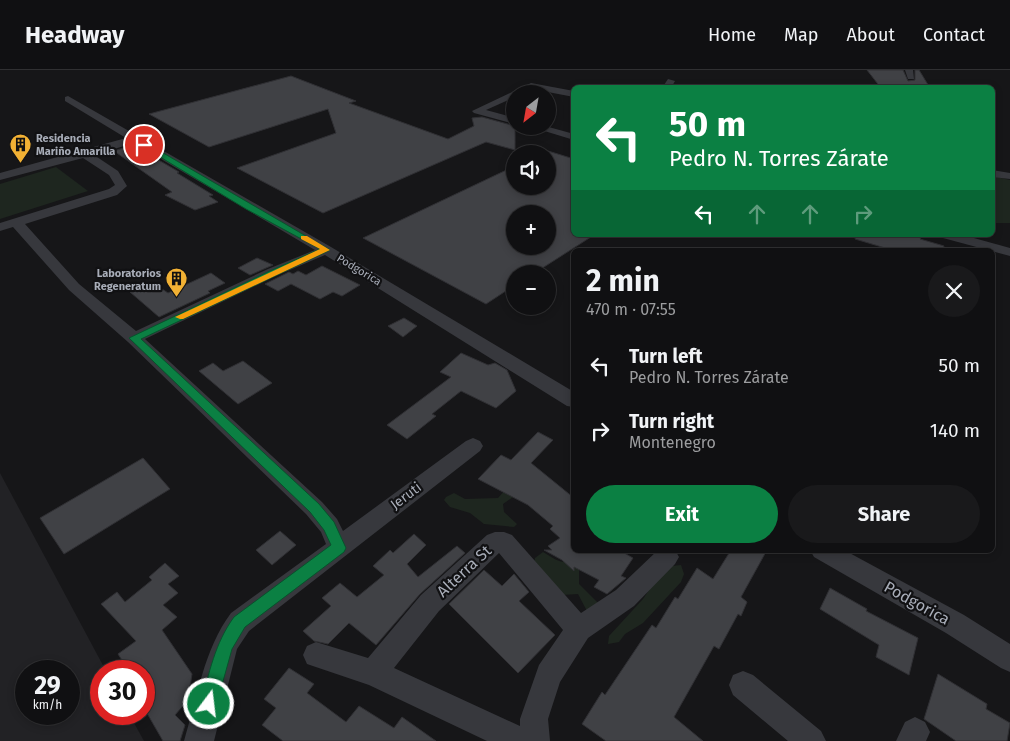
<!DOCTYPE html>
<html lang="en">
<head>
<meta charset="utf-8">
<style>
	:root { --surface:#101012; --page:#19191b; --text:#f1f3f6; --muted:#9c9d9f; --line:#303032; --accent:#0b8043 }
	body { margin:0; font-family:"Fira Sans",sans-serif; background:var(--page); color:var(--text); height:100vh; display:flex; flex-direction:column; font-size:19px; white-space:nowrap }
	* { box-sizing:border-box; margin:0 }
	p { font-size:16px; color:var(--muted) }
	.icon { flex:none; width:28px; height:28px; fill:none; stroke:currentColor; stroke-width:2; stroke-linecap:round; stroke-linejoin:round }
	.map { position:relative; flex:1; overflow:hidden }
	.details { position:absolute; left:571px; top:178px; width:424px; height:305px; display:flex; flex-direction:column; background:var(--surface); border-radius:8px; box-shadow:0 2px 8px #0003,0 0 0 1px var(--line) }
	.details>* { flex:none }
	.guide { position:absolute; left:571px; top:15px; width:424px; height:152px; border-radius:8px; box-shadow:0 2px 8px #0003,0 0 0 1px var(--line); background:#0b8043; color:#fff; overflow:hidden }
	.needle { width:32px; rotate:211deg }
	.controls { position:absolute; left:506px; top:15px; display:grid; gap:10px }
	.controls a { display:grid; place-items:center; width:50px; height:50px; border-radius:50%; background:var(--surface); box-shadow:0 2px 8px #0003,0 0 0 1px var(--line); font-size:25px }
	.speed { position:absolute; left:15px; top:590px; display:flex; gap:10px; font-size:25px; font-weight:700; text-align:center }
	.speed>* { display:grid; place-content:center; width:65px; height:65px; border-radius:50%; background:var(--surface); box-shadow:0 2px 8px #0003,0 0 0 1px var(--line); line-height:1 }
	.speed small { font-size:12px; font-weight:400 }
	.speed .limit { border:8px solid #d22; background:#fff; color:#111 }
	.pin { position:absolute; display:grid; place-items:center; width:42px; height:42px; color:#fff; margin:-21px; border:2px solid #fff; border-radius:50%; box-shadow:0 1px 5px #0007 }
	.me { position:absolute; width:55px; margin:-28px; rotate:15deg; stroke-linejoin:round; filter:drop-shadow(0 0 4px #0008) }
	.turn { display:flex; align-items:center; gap:18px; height:105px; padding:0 15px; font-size:22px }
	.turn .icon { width:65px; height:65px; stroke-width:2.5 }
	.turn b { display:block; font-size:35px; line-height:42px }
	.lanes { display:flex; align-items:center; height:48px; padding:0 15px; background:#0003; justify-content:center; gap:25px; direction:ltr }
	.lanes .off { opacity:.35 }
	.round { display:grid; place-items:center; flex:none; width:52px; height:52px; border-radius:26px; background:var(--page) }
	.headline { display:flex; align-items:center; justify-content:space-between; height:85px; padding:0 15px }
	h1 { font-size:30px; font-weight:700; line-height:38px }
	.action { display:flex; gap:10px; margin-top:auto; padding:10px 15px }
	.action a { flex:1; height:58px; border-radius:30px; background:var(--accent); color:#fff; font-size:20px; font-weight:700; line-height:58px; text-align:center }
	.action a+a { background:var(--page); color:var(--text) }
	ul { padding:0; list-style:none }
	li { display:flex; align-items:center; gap:15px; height:65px; padding:0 15px }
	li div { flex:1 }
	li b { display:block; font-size:19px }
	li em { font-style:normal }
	header { display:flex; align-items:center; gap:30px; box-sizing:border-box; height:70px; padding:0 25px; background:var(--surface); border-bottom:1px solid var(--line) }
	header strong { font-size:24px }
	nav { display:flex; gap:28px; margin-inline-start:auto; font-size:18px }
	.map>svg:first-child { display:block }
	.built { fill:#222225; fill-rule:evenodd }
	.green { fill:#1e261f }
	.building { fill:#404145; stroke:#303034; fill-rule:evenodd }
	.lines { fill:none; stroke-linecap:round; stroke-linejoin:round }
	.minor { fill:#37383d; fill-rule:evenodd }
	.route { fill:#0b8043; stroke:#07532c }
	.slow { fill:#f59e0b }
	.labels { text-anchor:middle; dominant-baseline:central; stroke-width:4.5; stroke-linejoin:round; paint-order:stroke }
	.far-poi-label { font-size:11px; font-weight:bold; fill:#a8adb8; stroke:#111113; text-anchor:start }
	.far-street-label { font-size:11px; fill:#a8adb8; stroke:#111113 }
	.street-label { font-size:14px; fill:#a8adb8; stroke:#111113 }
	.near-street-label { font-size:16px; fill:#a8adb8; stroke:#111113 }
</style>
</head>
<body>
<header>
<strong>Headway</strong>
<nav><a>Home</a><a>Map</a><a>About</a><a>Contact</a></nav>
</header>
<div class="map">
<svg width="1010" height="671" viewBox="0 0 1010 671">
	<rect width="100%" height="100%" fill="#161618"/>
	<path class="built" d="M0,403L106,601H101V644H129L144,671H0ZM69,601V644H26V601Z"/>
	<path class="green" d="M56,97L88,121L0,149V114Z
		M992,106L1010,110V153H993Z
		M506,419L520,422L503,434L504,442L517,454L514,457L484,454L470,443L450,437L444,430L446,427L454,423L465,429L498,428Z
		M543,482C551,486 558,494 568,491L579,499V514L598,533L588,543L578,524L562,525L533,497L535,488Z
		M681,495L684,504L681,512L643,553L625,564L619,572L608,574L609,566L643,529L658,507L672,496Z"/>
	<path class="building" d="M867,0H903L908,11L915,10V0H919L930,18H881Z
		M291,6L356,31L349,33L448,69L474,56L472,48L482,47L515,56V80L486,72L323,143L237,98L336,63L328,39L209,77L149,44Z
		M133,75L179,102L177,103L213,125L209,126L218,132L195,140L165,125L172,122L114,81Z
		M548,81L574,89V165H594L533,204H515V215L486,234L363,168L515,96V116H548ZM515,144H548V176H515Z
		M856,165H923L920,169L944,176L943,180H892L855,169Z
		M257,188L273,195L250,205L238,198Z
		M322,196L360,215L342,226L333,222L320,229L291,214L278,221L265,214L289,202L293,204L298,201L306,205Z
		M211,203L225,213L208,221L210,223L159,247L130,222L153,213L168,223Z
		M404,248L417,256L403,267L388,256Z
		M461,283L488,295L495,293L507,300L516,321L496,338L461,321L432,344L436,346L407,369L387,355L451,307L440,302Z
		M243,291L272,313L238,334L199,301L213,293L223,301Z
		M538,362L553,370L531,393L574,428V480H619L633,488L621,506L626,508L607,524L594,517L599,510L574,497V501L562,490L544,480H552L548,476L560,468L550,459L553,456L528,435L478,409L501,385L511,390Z
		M143,388L170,419L64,484L40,448Z
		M280,461L296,475L272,495L256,480Z
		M414,464L426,475L407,494L418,507L457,476L465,483L420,524L376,575L349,553L328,574L314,571L303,561L331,536L322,528L340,513L357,527L384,505L373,496L390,480L393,483Z
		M731,480H767L741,527L747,532L741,546L738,544L719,579L714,576L674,647L703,671H606L582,654L602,622L605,625L652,555L656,558L675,527L678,529L697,498L713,509Z
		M165,493L179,506L168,514L178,523L163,535L177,547L162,560L192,604L188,630L175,645L185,655L180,671H163L144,638V601H129L118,584L136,571L101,534L117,522L125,532L152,510L149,507Z
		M484,500L502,516L514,504L529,522L519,531L555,565L518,603L449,534Z
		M830,518L867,539L866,541L918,568L909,605L876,587L879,575L820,539Z
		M289,598L314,614L307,623L346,652L359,636L394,658L402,647L436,671H283L262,655L276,638L264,629Z
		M938,604L987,634L986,639L1010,653L1007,671H956L924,649Z"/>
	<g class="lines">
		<path class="minor" d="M905,0H913L914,9H908Z
			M668,9L675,11L671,18H662Z
			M531,13L574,21V27L532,19L521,24H515V27L486,40L515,48V54L474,43L472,41Z
			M68,26L331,177L574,322V337L567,336L325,185L278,205L145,269L322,432L337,449L343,461L466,371L473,368L480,371L483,376L480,381L249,561L237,579L214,671H184C197,628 204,579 231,543L326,474L321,462L306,444L128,272L69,220L13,157L0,161V153L109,119L115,115L109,105L83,88L0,110V103L126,68L65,31V27ZM134,73L315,180L268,199L136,261L79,214L25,154L117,125L127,116L118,101L94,85Z
			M528,56H545L574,64V70Z
			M992,100L1010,103V109L992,107Z
			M941,165H963L1010,178V186L943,168Z
			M495,462H504L512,465L581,543L616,520L658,480H675L679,487L675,494L634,536L588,568L560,612L548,649L550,671H487L369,615L307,594L303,585L307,576L316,572L368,588L421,525L487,465ZM499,483L563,560L539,595L520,649V656L394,598L439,541Z
			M810,480H844L964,545L1010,574V602L1001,598L946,563L814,487Z
			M743,601L753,605L821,661L826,671H788L733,625L729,615L733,605Z
			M915,647L925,652L930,662L926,671H896L905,652Z"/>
	</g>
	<path class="route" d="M142,73H146L330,180L141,269L319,434L334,452L346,478L344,482L245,557L232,579L215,640L209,643L203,640L201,634C209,603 215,573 234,547L331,475L324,460L310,442L129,268L270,201L320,179L246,139L142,76Z"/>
	<path class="slow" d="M301,166H307L330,180L183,249H180L175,247L320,179L301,169Z"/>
	<defs>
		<symbol id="building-pin" viewBox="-11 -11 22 30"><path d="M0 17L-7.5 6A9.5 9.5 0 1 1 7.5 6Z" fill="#f2b134" stroke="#111113"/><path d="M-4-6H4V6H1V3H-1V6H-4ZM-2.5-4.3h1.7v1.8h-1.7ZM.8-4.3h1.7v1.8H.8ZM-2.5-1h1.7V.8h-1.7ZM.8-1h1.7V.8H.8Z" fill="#111"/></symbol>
	</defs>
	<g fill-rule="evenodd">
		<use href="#building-pin" x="8" y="62" width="25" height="34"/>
		<use href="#building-pin" x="164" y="196" width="25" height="34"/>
	</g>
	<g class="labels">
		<g class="far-poi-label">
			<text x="36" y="68">Residencia<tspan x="36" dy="13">Mariño Amarilla</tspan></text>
			<text x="161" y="203" text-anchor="end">Laboratorios<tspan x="161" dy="13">Regeneratum</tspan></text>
		</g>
		<g class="far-street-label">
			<text transform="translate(359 200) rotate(31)">Podgorica</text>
		</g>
		<g class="street-label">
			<text transform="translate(406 426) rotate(-37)">Jeruti</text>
		</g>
		<g class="near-street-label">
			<text transform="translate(464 501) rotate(-43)">Alterra St</text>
			<text transform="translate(917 533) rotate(29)">Podgorica</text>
		</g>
	</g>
</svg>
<div class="controls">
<a><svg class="needle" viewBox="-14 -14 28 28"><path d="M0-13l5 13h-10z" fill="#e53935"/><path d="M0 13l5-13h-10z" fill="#9c9d9f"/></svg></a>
<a><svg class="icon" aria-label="sound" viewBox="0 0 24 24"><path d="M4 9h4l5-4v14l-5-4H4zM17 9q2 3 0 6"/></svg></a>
<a>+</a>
<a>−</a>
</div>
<div class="speed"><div>29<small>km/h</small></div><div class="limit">30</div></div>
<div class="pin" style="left:144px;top:75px;background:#d93025"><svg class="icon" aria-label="arrive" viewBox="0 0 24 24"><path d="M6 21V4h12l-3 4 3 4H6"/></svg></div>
<svg class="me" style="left:209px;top:634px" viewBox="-20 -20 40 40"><circle r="17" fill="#0b8043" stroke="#fff" stroke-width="3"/><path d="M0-11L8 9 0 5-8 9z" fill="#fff"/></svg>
<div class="guide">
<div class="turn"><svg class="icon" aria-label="left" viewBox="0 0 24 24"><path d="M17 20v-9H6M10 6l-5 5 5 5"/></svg><div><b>50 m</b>Pedro N. Torres Zárate</div></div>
<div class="lanes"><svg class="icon" aria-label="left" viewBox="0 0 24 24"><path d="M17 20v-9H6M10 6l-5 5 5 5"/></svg><svg class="icon off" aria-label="ahead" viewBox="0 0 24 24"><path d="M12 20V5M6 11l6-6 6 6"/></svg><svg class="icon off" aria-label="ahead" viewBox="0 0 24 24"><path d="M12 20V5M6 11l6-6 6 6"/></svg><svg class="icon off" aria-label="right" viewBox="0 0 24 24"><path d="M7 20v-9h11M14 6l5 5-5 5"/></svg></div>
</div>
<section class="details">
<div class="headline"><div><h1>2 min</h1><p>470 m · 07:55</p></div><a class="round"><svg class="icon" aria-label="close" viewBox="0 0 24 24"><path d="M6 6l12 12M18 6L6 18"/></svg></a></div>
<ul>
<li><svg class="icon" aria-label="left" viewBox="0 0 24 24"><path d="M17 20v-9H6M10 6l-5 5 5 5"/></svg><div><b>Turn left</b><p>Pedro N. Torres Zárate</p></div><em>50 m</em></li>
<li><svg class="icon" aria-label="right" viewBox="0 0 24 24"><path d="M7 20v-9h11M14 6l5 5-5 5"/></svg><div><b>Turn right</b><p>Montenegro</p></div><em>140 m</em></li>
</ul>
<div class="action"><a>Exit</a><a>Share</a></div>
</section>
</div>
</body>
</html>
